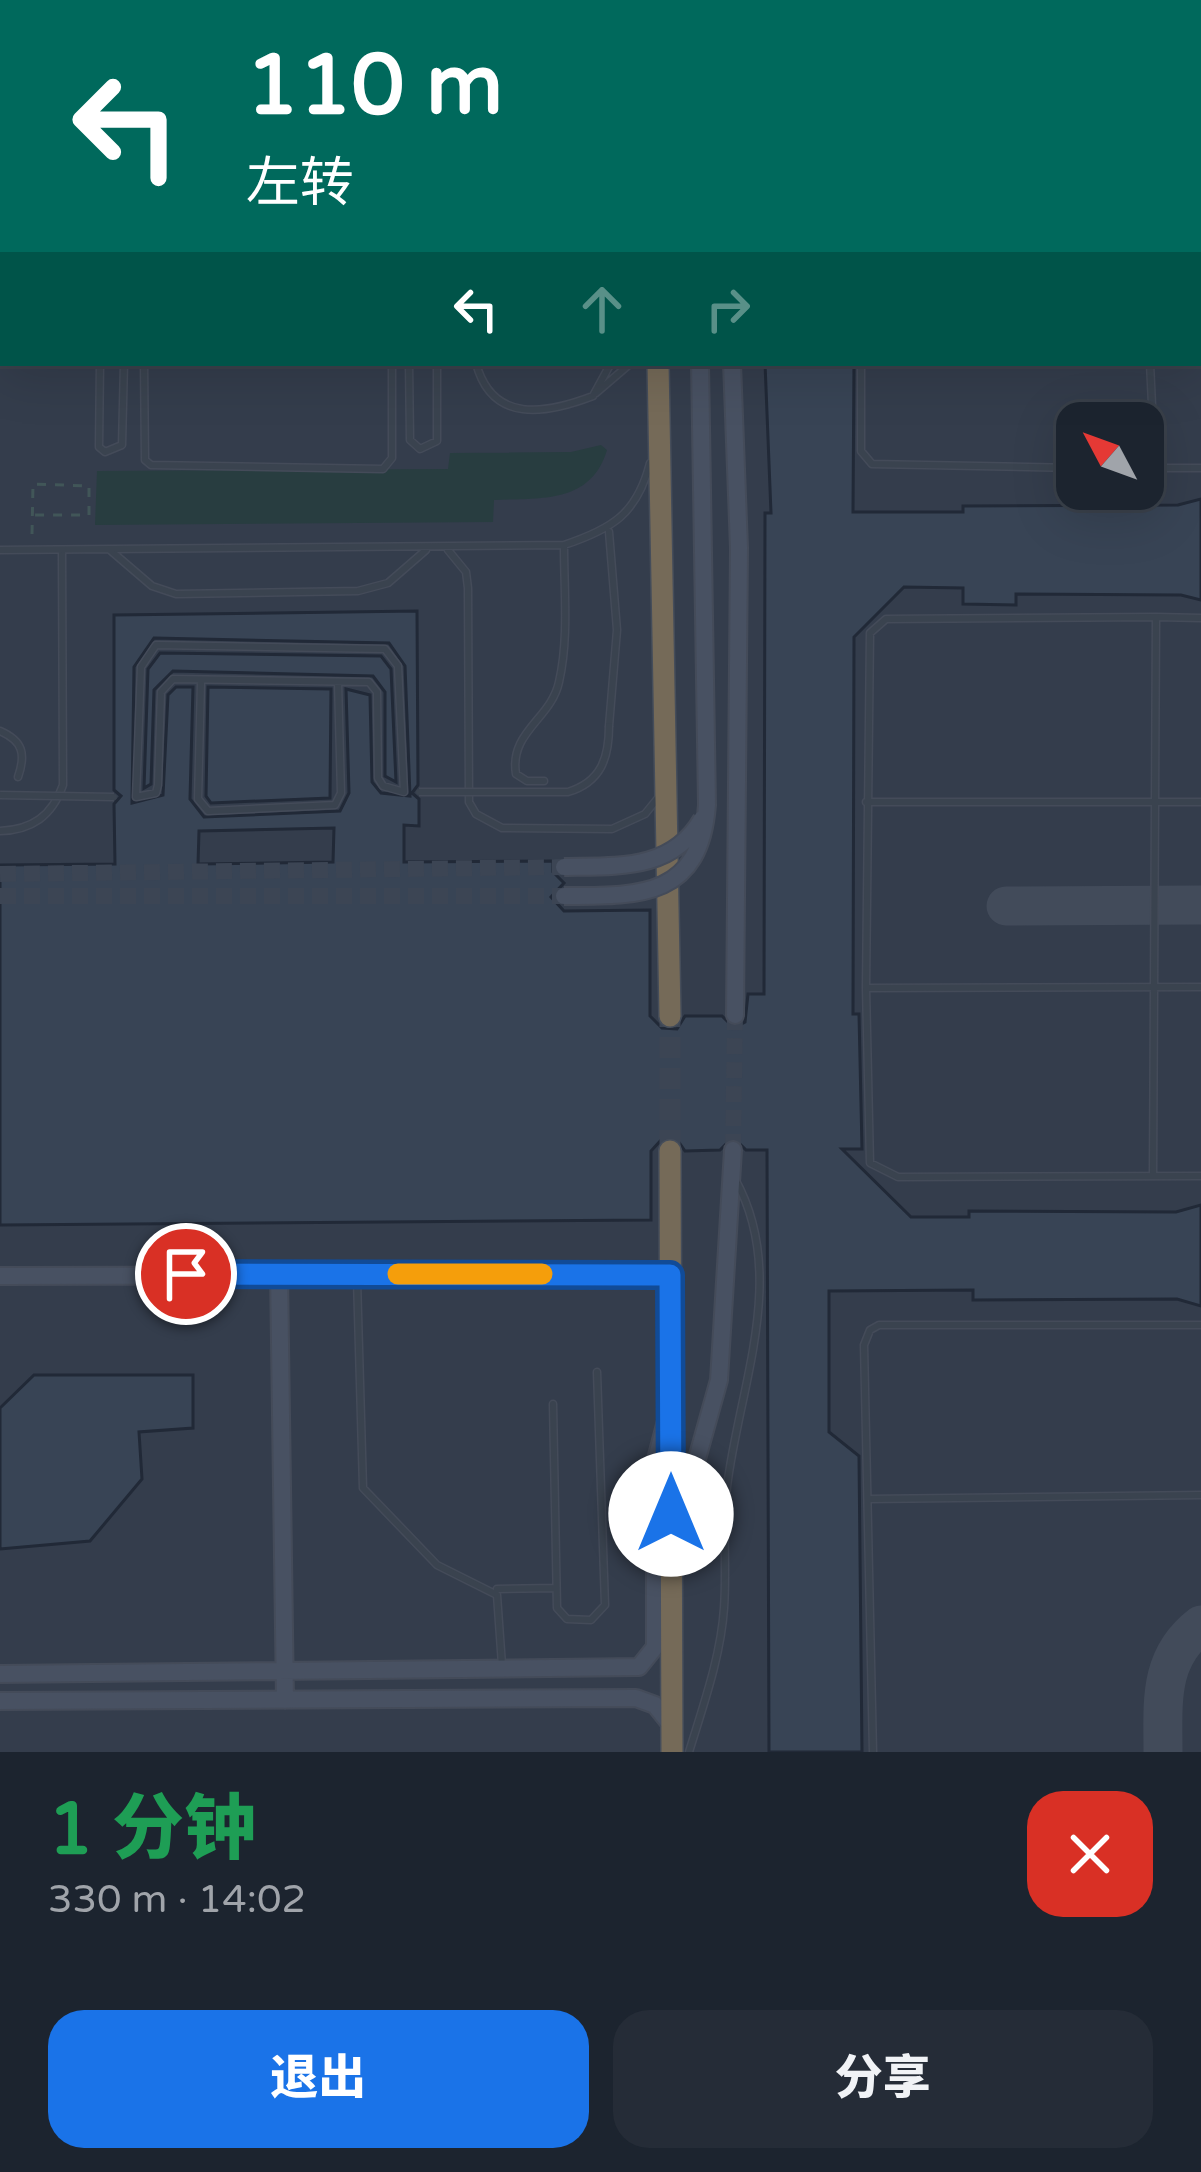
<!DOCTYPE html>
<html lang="zh">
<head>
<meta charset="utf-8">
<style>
	:root { --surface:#1c242f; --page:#252c37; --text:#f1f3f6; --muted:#a0a4aa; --line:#3a414b; --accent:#1a73e8 }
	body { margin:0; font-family:"Varela Round","Noto Sans SC",sans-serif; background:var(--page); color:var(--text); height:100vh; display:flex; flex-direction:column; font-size:45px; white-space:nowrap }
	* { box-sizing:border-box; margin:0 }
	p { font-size:39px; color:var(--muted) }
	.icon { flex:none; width:66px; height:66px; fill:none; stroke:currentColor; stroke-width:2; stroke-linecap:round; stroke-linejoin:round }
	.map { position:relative; height:1752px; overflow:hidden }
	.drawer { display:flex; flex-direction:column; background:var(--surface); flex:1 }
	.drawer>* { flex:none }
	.hud { position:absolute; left:0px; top:0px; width:1203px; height:366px; box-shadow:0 12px 48px #0002,0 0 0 3px var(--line); background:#00695c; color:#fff; overflow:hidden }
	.needle { width:78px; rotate:311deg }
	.fabs { position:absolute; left:1056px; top:402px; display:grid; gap:24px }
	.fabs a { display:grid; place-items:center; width:108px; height:108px; border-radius:24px; background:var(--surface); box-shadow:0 12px 48px #0002,0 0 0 3px var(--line); font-size:60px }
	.pin { position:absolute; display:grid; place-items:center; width:102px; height:102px; color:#fff; margin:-51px; border:6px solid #fff; border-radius:50%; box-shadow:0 3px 12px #0007 }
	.me { position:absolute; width:132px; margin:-66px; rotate:0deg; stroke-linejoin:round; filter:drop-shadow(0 0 9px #0008) }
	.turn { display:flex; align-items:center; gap:42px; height:252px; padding:0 48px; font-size:54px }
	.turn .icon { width:156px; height:156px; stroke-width:2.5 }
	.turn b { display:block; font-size:84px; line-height:102px }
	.lanes { display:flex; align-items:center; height:114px; padding:0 48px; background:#0003; justify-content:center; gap:60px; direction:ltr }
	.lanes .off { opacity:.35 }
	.round { display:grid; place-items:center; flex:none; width:126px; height:126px; border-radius:36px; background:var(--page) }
	.summary { display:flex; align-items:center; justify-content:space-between; height:204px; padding:0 48px }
	h1 { font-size:72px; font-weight:800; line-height:90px; color:#1e9e55 }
	.button { display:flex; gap:24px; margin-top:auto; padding:24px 48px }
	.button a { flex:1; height:138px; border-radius:36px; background:var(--accent); color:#fff; font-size:48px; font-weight:800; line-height:138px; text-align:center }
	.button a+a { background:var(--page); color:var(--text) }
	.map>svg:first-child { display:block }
	.airport { fill:#343d4c; fill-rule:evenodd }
	.green { fill:#283d40 }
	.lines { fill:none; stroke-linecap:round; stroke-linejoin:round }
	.taxiway { stroke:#424b5a; stroke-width:39 }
	.building { fill:#384455; stroke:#212937; stroke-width:3; fill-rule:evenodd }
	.secondary-tunnel { stroke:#3c4554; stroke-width:16; stroke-dasharray:16 8; stroke-linecap:butt }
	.highway-tunnel { stroke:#3c4554; stroke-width:21; stroke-dasharray:21 10; stroke-linecap:butt }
	.lane-casing { stroke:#444b59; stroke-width:9 }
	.secondary-casing { stroke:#444b59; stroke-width:20 }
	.highway-casing { stroke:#454d5a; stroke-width:24 }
	.path { stroke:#415658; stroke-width:3; stroke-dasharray:9 9; stroke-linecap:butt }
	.lane { stroke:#3a434f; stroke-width:6 }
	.secondary { stroke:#485162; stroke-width:16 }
	.highway { stroke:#756a58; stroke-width:21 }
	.lane-bridge-casing { stroke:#444b59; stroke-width:9; stroke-linecap:butt }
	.secondary-bridge-casing { stroke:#444b59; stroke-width:20; stroke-linecap:butt }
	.lane-bridge { stroke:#3a434f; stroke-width:6 }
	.secondary-bridge { stroke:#485162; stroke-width:16 }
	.route-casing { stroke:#114b97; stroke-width:30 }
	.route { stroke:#1a73e8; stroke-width:21 }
	.slow { stroke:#f59e0b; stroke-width:21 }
</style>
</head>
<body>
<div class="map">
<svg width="1201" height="1752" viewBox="0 0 1201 1752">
	<rect width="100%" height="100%" fill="#26303f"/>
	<path class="airport" d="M0,0H1201V1752H0ZM3,3H1200V363H3ZM1077,423H1143V489H1077Z"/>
	<path class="green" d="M601,445L607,450C591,504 540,498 494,500L493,522L95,525L97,471L448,469L450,453L571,452Z"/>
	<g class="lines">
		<path class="taxiway" d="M1200,207H1201
			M1006,906L1201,905
			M1163,1752C1163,1702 1158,1658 1201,1625"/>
	</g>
	<path class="building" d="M765,363H854L853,512H963V506L1178,505L1201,499V600L1181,595L1016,594V605L963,604V588L904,587L854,637L853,1014H859L862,1149H842L911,1217H969V1211L1176,1212L1201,1205V1306L1177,1299L973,1300V1290L829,1291V1432L859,1456L862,1752H769L767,1150H746L733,1137L720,1150L685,1151L676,1138L662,1139L651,1151V1220L0,1225V865L115,864L114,804L121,796L114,790V615L417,611L418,785L412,793L419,799V826L404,825V862L553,861V872L564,883L551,897L564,911L650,910V1016L662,1028L677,1029L685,1016H722L734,1028L745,1022L748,994H764L765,513H771ZM154,638L389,643L405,666L410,796L381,793L372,782L370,695L346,689L349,793L340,811L204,817L190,799L193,687H176L168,695L163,795L132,803L134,667ZM334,828L333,862L198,864L199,831Z
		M160,653L381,656L391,669L396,782L385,776V692L373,676L173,671L154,690L151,784L144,788L148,669Z
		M208,687L331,689L330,798L211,803L206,796Z
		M34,1375H193V1428L139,1432L142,1479L90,1541L0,1549V1408Z"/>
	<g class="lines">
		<path class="secondary-tunnel" d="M0,874L564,867
			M0,896H564
			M733,1150L735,1015"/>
		<path class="highway-tunnel" d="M670,1151V1016"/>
		<defs>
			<path id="lane" d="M476,0L477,3
				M500,0L501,3
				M771,0V3
				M817,0V3
				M855,0V3
				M1146,0V3
				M266,3V0
				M0,62H3
				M1200,118H1201
				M0,129H3
				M0,218H3
				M1200,291H1201
				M100,363L99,447L105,452L122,445L124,363
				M144,363L145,460L151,465L383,469L392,458V363
				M409,363L410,440L420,449L437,441V363
				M476,363C492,424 546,414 593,396L611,363
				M861,363V451L872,464L1077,468
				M1150,363L1155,468
				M596,393L631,363
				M1143,468H1201
				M609,532L617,630L609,726
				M0,550L564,545C612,529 637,514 650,463
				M110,550L152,586L176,594L358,591L388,583L426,550
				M448,550L466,572L468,588L469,802L476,814L502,828L612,829L645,814L658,798
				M1156,617L886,619L870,633L866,988L870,1163L898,1177L1201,1176
				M156,645L385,649L398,666L404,792L383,786L378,778L377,692L369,682L173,679L161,692L158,785L156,793L136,797L141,667Z
				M201,683L198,799L208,811L335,805L341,793L338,682
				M0,731C23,741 26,754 18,777
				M544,781H527L516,774C509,732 551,719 559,682C569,639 564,590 564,546
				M866,802H1201
				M0,831C32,830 52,816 63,785L62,550
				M866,988L1201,987
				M1153,1176L1156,617L1201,618
				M357,1279L363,1488L437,1565L497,1595L502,1665
				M553,1404L557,1608L567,1619L591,1620L605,1605L597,1372
				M869,1499L1201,1495
				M497,1589L555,1588
				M689,1752C703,1706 721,1656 724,1608C727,1568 722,1527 727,1487C739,1387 789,1276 735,1179
				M873,1752L864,1345L870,1330L879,1325H1201"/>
			<path id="secondary" d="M605,0L606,3
				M727,0V3
				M732,363L739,548L735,1015
				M279,1272L285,1700
				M0,1276L671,1275
				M676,1534L719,1380L733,1150
				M0,1674L639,1667L655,1647V1463L666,1421
				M0,1701L636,1698L655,1705L671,1725"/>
			<path id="highway" d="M572,0L573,3
				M658,363L670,1016
				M670,1151L672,1752"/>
		</defs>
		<use href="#lane" class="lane-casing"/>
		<use href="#secondary" class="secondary-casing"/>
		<use href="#highway" class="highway-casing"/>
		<path class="path" d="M32,534L33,484L89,486V515H32"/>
		<use href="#lane" class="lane"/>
		<use href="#secondary" class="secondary"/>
		<use href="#highway" class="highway"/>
		<defs>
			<path id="lane-bridge" d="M419,792H568C601,782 609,758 609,726
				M0,795L114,797"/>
			<path id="secondary-bridge" d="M564,867C617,866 672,871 702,819
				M564,896C640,896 700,898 707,805L700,363"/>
		</defs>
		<use href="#lane-bridge" class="lane-bridge-casing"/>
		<use href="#secondary-bridge" class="secondary-bridge-casing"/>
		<use href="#lane-bridge" class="lane-bridge"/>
		<use href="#secondary-bridge" class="secondary-bridge"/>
	</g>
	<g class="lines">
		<defs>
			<path id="route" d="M186,1274L670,1275L671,1514"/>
		</defs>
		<use href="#route" class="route-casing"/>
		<use href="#route" class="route"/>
		<path class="slow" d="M398,1274H542"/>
	</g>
</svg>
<div class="fabs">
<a><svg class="needle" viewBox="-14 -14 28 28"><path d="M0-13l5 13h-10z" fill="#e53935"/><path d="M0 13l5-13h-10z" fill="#a0a4aa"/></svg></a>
</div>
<div class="pin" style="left:186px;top:1274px;background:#d93025"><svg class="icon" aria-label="arrive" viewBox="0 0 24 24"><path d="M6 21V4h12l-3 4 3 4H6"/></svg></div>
<svg class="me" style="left:671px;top:1514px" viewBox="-20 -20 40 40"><circle r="19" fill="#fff"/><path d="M0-13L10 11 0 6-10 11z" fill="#1a73e8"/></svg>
<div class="hud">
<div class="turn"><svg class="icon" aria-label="left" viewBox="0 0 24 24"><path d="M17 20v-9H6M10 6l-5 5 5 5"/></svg><div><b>110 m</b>左转</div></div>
<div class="lanes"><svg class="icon" aria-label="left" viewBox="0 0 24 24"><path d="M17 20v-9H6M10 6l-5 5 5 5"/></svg><svg class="icon off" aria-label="ahead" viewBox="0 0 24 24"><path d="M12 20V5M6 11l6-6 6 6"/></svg><svg class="icon off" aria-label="right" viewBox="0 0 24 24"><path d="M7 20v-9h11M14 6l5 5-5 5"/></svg></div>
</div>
</div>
<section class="drawer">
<div class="summary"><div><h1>1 分钟</h1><p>330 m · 14:02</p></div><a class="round" style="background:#d93025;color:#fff"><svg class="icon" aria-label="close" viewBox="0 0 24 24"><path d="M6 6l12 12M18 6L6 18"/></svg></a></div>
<div class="button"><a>退出</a><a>分享</a></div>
</section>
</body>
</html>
